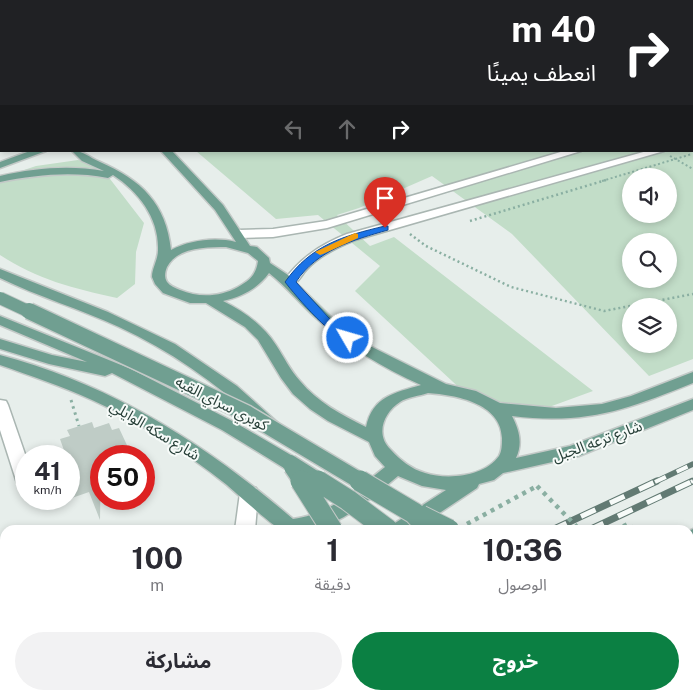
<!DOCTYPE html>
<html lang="ar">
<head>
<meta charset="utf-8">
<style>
	:root { --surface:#fff; --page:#f2f2f3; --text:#2b2b33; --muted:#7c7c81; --accent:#0b8043 }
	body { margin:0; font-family:"Public Sans","Noto Sans Arabic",sans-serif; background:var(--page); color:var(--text); direction:rtl; height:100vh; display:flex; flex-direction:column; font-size:19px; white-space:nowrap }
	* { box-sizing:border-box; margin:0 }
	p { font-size:16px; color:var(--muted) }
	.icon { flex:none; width:28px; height:28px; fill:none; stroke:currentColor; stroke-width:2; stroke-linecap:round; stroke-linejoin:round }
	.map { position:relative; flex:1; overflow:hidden; direction:ltr }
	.sheet { position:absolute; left:0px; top:525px; width:694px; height:175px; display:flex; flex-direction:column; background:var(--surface); border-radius:15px 15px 0 0; box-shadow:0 2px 8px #0003; direction:rtl }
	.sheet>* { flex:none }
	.banner { position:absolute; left:0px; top:0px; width:694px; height:152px; box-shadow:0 2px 8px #0003; direction:rtl; background:#202124; color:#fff; overflow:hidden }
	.buttons { position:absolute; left:622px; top:168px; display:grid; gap:10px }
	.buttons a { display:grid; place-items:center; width:55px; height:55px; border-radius:50%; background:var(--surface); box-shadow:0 2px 8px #0003; font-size:25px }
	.speed { position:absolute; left:15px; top:445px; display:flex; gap:10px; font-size:25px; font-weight:700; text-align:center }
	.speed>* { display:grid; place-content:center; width:65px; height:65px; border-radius:50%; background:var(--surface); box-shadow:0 2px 8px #0003; line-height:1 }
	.speed small { font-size:12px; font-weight:400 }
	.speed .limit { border:8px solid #d22; background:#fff; color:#111 }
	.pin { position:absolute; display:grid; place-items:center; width:42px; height:42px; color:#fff; margin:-51px -21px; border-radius:50% 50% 50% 0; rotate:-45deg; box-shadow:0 0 5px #0007 }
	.pin .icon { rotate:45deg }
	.me { position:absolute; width:55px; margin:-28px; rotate:308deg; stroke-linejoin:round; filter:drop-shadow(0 0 4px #0008) }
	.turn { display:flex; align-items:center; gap:18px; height:105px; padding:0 15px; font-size:22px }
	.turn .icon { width:65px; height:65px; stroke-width:2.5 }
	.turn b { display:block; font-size:35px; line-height:42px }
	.lanes { display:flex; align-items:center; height:48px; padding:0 15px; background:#0003; justify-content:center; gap:25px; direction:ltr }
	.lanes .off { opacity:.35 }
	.eta { display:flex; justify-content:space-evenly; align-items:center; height:85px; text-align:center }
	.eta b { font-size:30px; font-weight:700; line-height:35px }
	.cta { display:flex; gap:10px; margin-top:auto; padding:10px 15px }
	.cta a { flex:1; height:58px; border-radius:30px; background:var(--accent); color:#fff; font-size:20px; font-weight:700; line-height:58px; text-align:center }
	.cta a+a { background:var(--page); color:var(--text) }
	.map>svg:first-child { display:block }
	.green { fill:#c2ddc8; fill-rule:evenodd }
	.building { fill:#bfccc6 }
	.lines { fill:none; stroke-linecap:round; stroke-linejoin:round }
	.minor-casing { stroke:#aab6b2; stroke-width:3 }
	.major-casing { stroke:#c3c9c7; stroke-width:3 }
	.path-far3 { stroke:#8aafa2; stroke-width:2; stroke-dasharray:2 2.5; stroke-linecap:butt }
	.path-far2 { stroke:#8aafa2; stroke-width:2.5; stroke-dasharray:2 3; stroke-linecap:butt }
	.path-far1 { stroke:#8aafa2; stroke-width:3; stroke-dasharray:2.5 4; stroke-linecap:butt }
	.path { stroke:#8aafa2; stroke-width:4.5; stroke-dasharray:4 5; stroke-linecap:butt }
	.minor { fill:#fff; fill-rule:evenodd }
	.major { fill:#709f91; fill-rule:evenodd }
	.rail-far1-casing { stroke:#627a73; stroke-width:5.5 }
	.rail-casing { stroke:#627a73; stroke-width:7 }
	.rail-far1 { stroke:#f7fbf9; stroke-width:4; stroke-dasharray:12; stroke-linecap:butt }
	.rail { stroke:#f7fbf9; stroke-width:5; stroke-dasharray:16; stroke-linecap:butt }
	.major-bridge-far2-casing { stroke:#c3c9c7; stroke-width:14; stroke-linecap:butt }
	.major-bridge-far1-casing { stroke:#c3c9c7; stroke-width:19; stroke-linecap:butt }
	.major-bridge-casing { stroke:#c3c9c7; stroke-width:23; stroke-linecap:butt }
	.path-bridge { stroke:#8aafa2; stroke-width:4.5; stroke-dasharray:4 5; stroke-linecap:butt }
	.major-bridge-far2 { stroke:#709f91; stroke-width:12 }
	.major-bridge-far1 { stroke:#709f91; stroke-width:16 }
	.major-bridge { stroke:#709f91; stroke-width:21 }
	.route { fill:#1a73e8; stroke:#114b97 }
	.slow { fill:#f59e0b }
	.labels { text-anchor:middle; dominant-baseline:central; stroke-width:4; stroke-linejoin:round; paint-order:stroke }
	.street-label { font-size:15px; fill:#273f38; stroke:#f7fbf9 }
</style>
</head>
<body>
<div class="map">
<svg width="693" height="700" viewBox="0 0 693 700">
	<rect width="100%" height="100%" fill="#e7eeeb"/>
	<path class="green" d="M543,0H693V359L649,376L512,234L432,176L359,208L337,215L370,246L394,237L593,391L530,414L466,394L355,291L380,266L318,215L276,219L196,151H692V1H537ZM631,176H669V214H631ZM631,241H669V279H631ZM631,306H669V344H631Z
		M78,160L100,166L144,223L136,252L135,284L117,298C75,289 36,279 0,255V178L36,166Z"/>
	<path class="building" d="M92,422L94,428L109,423L112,430L119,428L132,456H101L100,520L89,492L69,499V456H66L60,439L70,436L67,430Z"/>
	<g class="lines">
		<defs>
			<path id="minor" d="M9,0H18V1H10Z
				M238,0H249V1H239Z
				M344,0H354V1H345Z
				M0,56H1V60H0Z
				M0,96H1V102H0Z
				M692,117H693V123H692Z
				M692,138H693V144H692Z
				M564,151H581L327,228L273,237L239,238L233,234L239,230L273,229L326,221Z
				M647,151H664L355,240C337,247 320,255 307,269C301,275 298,284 290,286L283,282C300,258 320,245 347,234Z
				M0,400L6,401L8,405L26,457V490L20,488L17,483L0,430Z
				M249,486L256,488L258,493L255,530H235L240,493L242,488Z
				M693,548V565L689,566V549Z
				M5,665V687L0,689V667Z
				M428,695H459L456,700H426Z
				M466,695H490L488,700H464Z
				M590,695H614L615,700H591Z"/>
			<path id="major" d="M126,0H136V1H127Z
				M30,151H46L0,168V162Z
				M72,151C85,151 88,157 100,162C141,180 166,203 171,250C190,240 215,237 236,242L215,210L161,151H172L223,205L250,246L257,247L269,258L270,263L288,275L332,318L372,347L446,384L476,391L500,403L556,408L602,404L631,396L693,372V383C626,410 586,425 512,416C519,430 523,443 516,458L570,446L693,399V410L579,456L503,473L494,480L479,484L477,488L414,530H389L392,525L446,490L422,486L398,476C364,504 330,537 282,530C276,529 235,492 227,485C185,452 140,422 92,400C62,386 31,376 0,365V355C111,384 207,445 293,519C331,514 357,489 385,467L375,456L369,442L328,421L310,409L293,394L281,378L258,340L245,327L206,303H190L163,293L155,284L152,277C152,268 158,260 158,250C159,218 139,192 113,175L108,178C71,171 36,175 0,182V176C35,168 69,165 104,171L82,161ZM226,247L248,253L258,261C256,275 250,280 238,287C220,297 199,298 180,290C175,288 170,286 167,282C164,277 165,272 167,267C177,247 207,247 226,247ZM269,273C287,287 300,304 317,319C348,347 383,368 421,385C394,393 373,396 366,427C342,415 317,402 300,381C290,370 284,357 276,345C263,325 245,312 223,301C243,296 257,289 269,273ZM428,393C456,395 501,403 502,438C502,444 502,451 499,456C484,477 447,480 425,473C411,469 400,460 391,450C375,435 383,413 400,402C407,397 420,396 428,393Z
				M0,269L108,312L175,344L237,386L277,422L275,426L269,428L263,426C220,386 173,352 119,327C80,309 39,297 0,278Z
				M0,316L131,369L234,422L296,458L299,463L296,468L290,469L284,468L222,430L112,373L105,376L49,364L0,349V339L52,355L87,362L0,325Z
				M693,529V546L689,547V531Z
				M23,695H56L53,700H21Z
				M300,695H327L324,700H298Z
				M525,695H552L554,700H528Z
				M567,695H594L596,700H570Z"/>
		</defs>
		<use href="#minor" class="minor-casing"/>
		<use href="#major" class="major-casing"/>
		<path class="path-far3" d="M670,156L693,169
			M602,181L692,154"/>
		<path class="path-far2" d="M470,221L606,180
			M410,234L426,246L511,287L604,311L693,294"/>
		<path class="path-far1" d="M71,400L79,426"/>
		<path class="path" d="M467,524L537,486
			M615,530L628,524L635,530"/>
		<use href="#minor" class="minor"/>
		<use href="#major" class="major"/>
		<defs>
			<path id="rail-far1" d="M655,482L693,464
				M691,482L693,481"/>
			<path id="rail" d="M552,530L657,481
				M589,530L693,481
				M189,700L200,695
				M226,700L237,695"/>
		</defs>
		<use href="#rail-far1" class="rail-far1-casing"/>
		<use href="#rail" class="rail-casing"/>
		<use href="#rail-far1" class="rail-far1"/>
		<use href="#rail" class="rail"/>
		<defs>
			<path id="major-bridge-far2" d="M0,298L32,313"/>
			<path id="major-bridge-far1" d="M29,311L246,413L362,482
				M290,463L320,482
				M292,467L302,482"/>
			<path id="major-bridge" d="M301,481L332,530
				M318,481L348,500L388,530
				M360,481L414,513L430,530
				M421,516L449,530"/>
		</defs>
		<use href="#major-bridge-far2" class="major-bridge-far2-casing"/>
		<use href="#major-bridge-far1" class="major-bridge-far1-casing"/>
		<use href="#major-bridge" class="major-bridge-casing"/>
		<path class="path-bridge" d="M537,486L580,530"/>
		<use href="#major-bridge-far2" class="major-bridge-far2"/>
		<use href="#major-bridge-far1" class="major-bridge-far1"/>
		<use href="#major-bridge" class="major-bridge"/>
	</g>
	<path class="route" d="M385,226H388V230C353,240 317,250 296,282L329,318L354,338L352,341C337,345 295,295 285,282C311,245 343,236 385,226Z"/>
	<path class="slow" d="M355,233L358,234V238L323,254L320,255L315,252Z"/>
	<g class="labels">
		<g class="street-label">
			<text transform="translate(222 403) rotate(27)">كوبري سراي القبه</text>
			<text transform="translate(155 430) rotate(31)">شارع سكه الوايلي</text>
			<text transform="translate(597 441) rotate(-20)">شارع ترعه الجبل</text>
		</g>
	</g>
</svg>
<div class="buttons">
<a><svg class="icon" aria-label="sound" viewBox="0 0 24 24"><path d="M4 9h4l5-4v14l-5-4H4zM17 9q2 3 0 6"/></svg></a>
<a><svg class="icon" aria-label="search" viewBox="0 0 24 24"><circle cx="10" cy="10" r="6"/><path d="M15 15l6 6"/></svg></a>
<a><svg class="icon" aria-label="layers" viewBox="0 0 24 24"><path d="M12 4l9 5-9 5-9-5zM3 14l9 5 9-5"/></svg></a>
</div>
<div class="speed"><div>41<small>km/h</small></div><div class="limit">50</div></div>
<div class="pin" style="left:385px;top:228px;background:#d93025"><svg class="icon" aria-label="arrive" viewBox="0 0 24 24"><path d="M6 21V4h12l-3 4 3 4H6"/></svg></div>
<svg class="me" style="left:348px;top:338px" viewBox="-20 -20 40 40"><circle r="17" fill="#1a73e8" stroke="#fff" stroke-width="3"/><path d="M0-11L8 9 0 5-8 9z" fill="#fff"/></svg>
<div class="banner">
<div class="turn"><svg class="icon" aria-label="right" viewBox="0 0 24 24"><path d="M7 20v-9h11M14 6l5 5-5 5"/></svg><div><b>40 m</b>انعطف يمينًا</div></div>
<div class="lanes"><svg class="icon off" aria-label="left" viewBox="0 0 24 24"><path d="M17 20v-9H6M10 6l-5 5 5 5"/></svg><svg class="icon off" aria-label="ahead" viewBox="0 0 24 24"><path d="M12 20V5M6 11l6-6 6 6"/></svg><svg class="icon" aria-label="right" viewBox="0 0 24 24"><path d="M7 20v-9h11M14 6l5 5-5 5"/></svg></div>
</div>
<section class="sheet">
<div class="eta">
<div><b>10:36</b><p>الوصول</p></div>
<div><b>1</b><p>دقيقة</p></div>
<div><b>100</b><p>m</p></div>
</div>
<div class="cta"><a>خروج</a><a>مشاركة</a></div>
</section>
</div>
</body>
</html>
